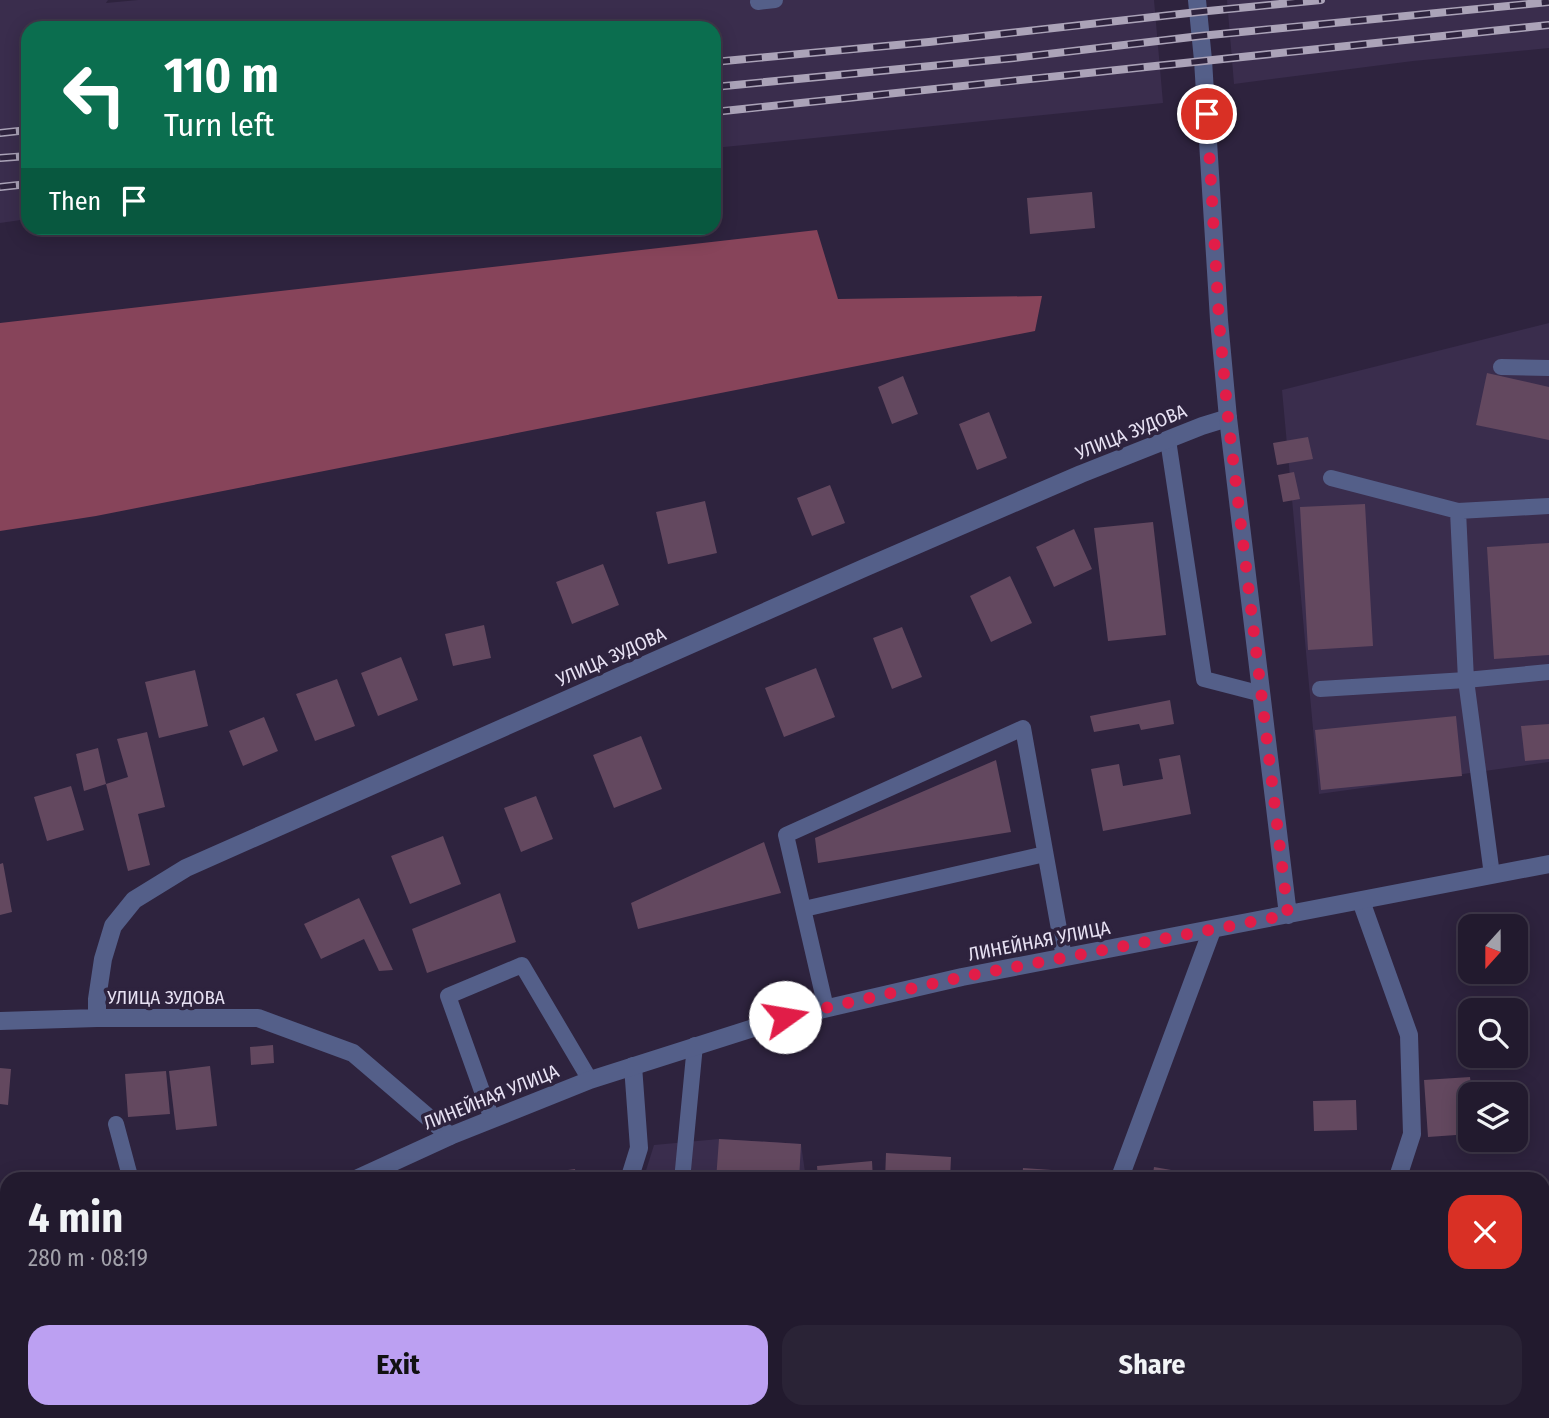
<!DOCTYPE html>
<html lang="en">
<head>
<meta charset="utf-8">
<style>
	:root { --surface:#221a2e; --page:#2a2336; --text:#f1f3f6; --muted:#a2a1aa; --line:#3f384a; --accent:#bca0f2 }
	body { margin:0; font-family:"Fira Sans Condensed",sans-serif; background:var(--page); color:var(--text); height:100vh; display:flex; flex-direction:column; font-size:26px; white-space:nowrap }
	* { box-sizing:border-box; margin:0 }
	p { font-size:23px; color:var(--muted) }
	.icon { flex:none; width:38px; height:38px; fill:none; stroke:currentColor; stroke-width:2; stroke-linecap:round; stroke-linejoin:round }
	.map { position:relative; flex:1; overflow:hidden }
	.panel { position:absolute; left:0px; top:1172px; width:1550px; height:247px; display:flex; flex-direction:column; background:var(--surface); border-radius:21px 21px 0 0; box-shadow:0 4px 18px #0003,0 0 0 2px var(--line) }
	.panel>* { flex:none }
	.banner { position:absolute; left:21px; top:21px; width:700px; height:214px; border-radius:21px; box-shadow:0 4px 18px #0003,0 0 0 2px var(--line); background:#0b6e4f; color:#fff; overflow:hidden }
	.needle { width:46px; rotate:201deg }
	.buttons { position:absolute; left:1458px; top:914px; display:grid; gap:14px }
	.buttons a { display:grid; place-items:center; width:70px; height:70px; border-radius:14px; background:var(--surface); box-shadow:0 4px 18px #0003,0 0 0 2px var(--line); font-size:35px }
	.pin { position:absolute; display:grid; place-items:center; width:60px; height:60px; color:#fff; margin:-30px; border:4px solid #fff; border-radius:50%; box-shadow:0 2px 7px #0007 }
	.me { position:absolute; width:77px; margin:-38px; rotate:77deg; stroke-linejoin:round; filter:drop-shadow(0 0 5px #0008) }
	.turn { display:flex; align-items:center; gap:24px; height:147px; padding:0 28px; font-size:32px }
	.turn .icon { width:91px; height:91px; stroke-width:2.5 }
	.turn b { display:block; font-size:49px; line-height:60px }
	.then { display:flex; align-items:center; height:66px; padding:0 28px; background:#0003; gap:14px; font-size:26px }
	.round { display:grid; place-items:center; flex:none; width:74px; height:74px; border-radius:21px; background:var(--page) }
	.headline { display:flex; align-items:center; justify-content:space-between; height:119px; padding:0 28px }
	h1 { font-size:42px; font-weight:700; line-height:52px }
	.button { display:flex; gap:14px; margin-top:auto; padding:14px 28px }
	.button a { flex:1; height:80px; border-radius:21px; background:var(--accent); color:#111; font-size:28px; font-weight:700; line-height:80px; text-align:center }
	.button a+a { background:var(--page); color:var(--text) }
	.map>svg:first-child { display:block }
	.built { fill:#3a2d4d }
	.forest { fill:#87445a }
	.building { fill:#63485f }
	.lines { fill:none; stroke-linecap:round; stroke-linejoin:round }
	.service { stroke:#545f89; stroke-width:16 }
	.minor { stroke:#545f89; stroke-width:18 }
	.tertiary { stroke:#545f89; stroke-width:18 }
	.rail-casing { stroke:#aba3b8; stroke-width:8 }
	.rail { stroke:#2e233e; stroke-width:5; stroke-dasharray:16; stroke-linecap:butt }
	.route { stroke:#e11d48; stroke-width:12; stroke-dasharray:0 21.6 }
	.labels { text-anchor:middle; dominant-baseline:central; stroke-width:7; stroke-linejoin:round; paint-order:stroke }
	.street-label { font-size:19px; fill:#e7e1f3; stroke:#2e233e }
</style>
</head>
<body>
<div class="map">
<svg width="1549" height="1418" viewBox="0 0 1549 1418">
	<rect width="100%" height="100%" fill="#2e233e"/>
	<path class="built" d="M0,0H108L106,3L138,0H1154L1163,103L714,148V28H28V219L0,223Z
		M1227,0H1549V48L1413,61L1234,84Z
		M1549,323V762L1319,794L1282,390Z
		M719,1139L801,1144L806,1179L643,1180L654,1145Z"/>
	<path class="forest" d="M817,230L838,299L1042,296L1035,331L96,516L0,531V323Z"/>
	<path class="building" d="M1092,192L1095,228L1030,234L1027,198Z
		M1487,373L1549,387V440L1476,425Z
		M903,376L918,414L892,424L878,387Z
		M989,412L1007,458L977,470L959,424Z
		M1308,437L1313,459L1277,465L1273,443Z
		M1294,472L1300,499L1283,502L1278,475Z
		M830,485L845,523L812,536L797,498Z
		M705,501L717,553L668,564L656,512Z
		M1365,504L1373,646L1308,650L1300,507Z
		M1153,522L1166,635L1108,641L1094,528Z
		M1074,529L1092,569L1054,587L1036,547Z
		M1549,543V655L1494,659L1487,547Z
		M603,564L619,605L572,624L556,582Z
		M1010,576L1032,623L991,642L970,596Z
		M484,625L491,658L453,666L445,634Z
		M902,627L922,677L892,689L873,638Z
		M401,657L418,700L378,716L361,673Z
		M816,668L835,717L784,737L765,688Z
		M195,670L208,726L159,738L145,682Z
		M337,679L355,726L315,741L296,694Z
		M1170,700L1174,724L1141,730L1139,724L1094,732L1090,716Z
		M1456,716L1462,776L1321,790L1315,730Z
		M264,717L278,751L243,766L229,731Z
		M1549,724V759L1525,761L1521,726Z
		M147,732L165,807L138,814L150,865L128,871L106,784L84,791L76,754L98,748L106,784L128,777L117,739Z
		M641,736L662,789L614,808L593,755Z
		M1180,755L1191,814L1103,831L1091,769L1119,764L1123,786L1163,779L1159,759Z
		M996,760L1011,832L818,863L815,838Z
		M71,786L84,830L47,841L34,797Z
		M536,796L553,839L521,852L504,808Z
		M443,836L461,884L410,904L391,856Z
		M764,842L781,893L638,929L631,903Z
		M3,863L12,912L0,915V864Z
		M500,893L516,942L427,973L412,929Z
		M359,898L393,970L379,971L364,939L321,959L304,924Z
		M1470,947V961L1462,963L1458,950Z
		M273,1045L274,1063L251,1065L250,1047Z
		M210,1066L217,1126L176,1130L169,1071Z
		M0,1068L11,1069L8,1105L0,1104Z
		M166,1071L170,1114L128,1117L125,1074Z
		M1470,1077L1472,1094H1470V1134L1428,1137L1424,1080Z
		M1356,1100L1357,1130L1314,1131L1313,1101Z
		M719,1139L801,1144L799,1180H716Z
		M886,1153L951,1157L950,1180H885Z
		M872,1161L873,1180H818L817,1166Z
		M1154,1167L1217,1178V1180H1152Z
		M1023,1168L1066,1171L1065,1180H1022Z
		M575,1169L577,1180H539V1174Z
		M1319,1414L1335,1416V1418H1318Z"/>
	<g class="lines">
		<path class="service" d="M758,2L775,0
			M1501,367L1549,368
			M1168,440L1204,679L1262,694
			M1331,478L1458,511
			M1320,689L1466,680L1549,672
			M1492,875L1466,680L1458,511L1549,506
			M804,909L1045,854
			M826,1008L786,835L1023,728L1064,957
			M492,1119L448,996L522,965L590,1080
			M116,1124L131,1180
			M682,1180L695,1045"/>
		<path class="minor" d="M1361,901L1409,1035L1412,1134L1397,1180
			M97,1018V999L103,959L113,926L134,900L186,868L864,568L1081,474L1202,426L1228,418
			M0,1021L97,1018H258L353,1053L450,1136
			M629,1180L639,1148L633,1066
			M1119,1180L1212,930
			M1408,1412L1417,1418
			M555,1418L556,1412
			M1032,1418L1036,1412"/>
		<path class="tertiary" d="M1197,0L1203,60L1219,320L1228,418L1288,915
			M354,1180L450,1136L590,1080L785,1018L962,977L1549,864
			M0,1370L7,1366"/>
		<defs>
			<path id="rail" d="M714,62L929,42L1198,12L1321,0
				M714,87L1014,58L1200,36L1549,2
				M714,112L1549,25
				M0,133L28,130
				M0,158L28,156
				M0,187L28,184"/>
		</defs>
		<use href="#rail" class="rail-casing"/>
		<use href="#rail" class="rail"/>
	</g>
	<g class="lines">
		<path class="route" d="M785,1017L962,977L1288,915L1228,418L1219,320L1207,114"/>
	</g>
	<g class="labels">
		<g class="street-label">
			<text transform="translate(1131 432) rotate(-22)">УЛИЦА ЗУДОВА</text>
			<text transform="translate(611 657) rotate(-24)">УЛИЦА ЗУДОВА</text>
			<text transform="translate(1039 941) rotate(-11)">ЛИНЕЙНАЯ УЛИЦА</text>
			<text x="166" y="997">УЛИЦА ЗУДОВА</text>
			<text transform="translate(491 1097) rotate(-22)">ЛИНЕЙНАЯ УЛИЦА</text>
		</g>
	</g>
</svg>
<div class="buttons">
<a><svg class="needle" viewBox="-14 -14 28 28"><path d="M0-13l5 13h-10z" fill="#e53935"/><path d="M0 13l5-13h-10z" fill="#a2a1aa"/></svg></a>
<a><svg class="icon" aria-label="search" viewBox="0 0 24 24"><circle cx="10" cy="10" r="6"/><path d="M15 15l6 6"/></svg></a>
<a><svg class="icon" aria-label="layers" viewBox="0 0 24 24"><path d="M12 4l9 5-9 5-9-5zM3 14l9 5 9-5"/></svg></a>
</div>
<div class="pin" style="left:1207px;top:114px;background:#d93025"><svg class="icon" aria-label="arrive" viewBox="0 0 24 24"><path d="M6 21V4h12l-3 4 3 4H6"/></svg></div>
<svg class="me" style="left:785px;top:1017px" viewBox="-20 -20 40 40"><circle r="19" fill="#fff"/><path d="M0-13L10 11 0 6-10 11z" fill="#e11d48"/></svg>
<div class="banner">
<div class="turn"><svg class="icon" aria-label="left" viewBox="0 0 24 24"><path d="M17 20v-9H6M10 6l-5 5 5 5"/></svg><div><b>110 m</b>Turn left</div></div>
<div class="then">Then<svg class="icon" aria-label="arrive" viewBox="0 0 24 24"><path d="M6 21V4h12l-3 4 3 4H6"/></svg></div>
</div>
<section class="panel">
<div class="headline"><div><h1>4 min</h1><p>280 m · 08:19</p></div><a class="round" style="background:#d93025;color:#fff"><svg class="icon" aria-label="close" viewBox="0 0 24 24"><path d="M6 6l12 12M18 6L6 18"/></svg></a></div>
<div class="button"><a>Exit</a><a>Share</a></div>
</section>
</div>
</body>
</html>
